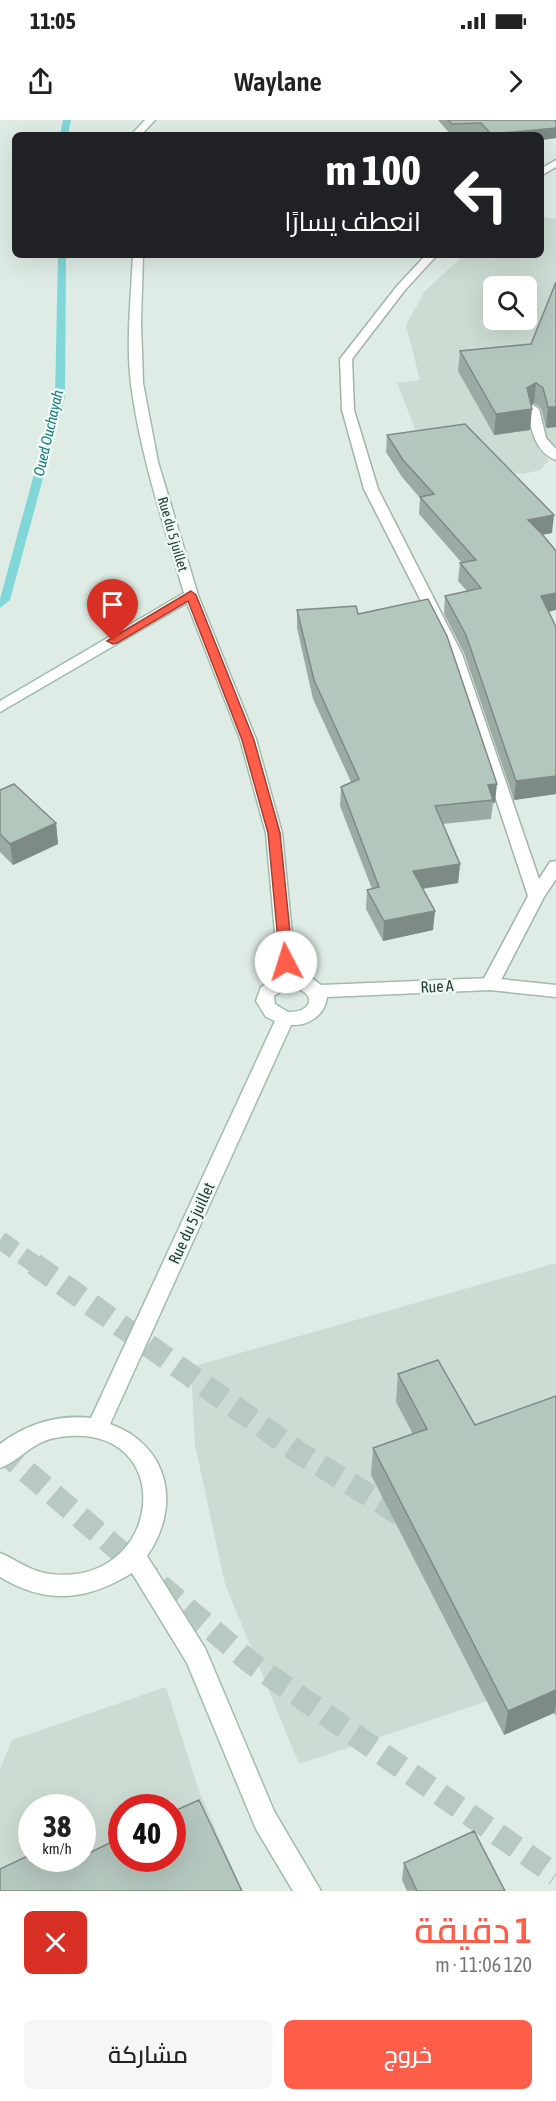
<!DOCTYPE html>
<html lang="ar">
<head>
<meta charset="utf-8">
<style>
	:root { --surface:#fff; --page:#f6f6f6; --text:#222; --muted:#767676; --accent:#ff5e4a }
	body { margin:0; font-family:"Asap Condensed",Cairo,sans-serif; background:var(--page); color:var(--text); direction:rtl; height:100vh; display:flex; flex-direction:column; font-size:22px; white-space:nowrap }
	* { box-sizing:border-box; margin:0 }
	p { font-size:20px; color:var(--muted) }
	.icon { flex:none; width:33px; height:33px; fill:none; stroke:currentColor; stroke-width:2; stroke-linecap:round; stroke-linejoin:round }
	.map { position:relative; height:1771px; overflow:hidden; direction:ltr }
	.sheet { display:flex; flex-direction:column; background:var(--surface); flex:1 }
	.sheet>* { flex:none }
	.hud { position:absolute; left:12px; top:12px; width:532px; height:126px; border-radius:9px; box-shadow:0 6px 24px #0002; direction:rtl; background:#202124; color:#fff; overflow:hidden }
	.buttons { position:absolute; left:483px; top:156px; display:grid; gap:12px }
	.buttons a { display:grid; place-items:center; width:54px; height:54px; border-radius:9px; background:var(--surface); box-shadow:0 6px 24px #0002; font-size:30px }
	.speed { position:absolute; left:18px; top:1674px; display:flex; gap:12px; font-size:30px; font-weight:700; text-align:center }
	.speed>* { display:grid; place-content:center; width:78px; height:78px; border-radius:50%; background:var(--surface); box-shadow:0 6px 24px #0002; line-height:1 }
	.speed small { font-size:15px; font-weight:400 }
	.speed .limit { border:9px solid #d22; background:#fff; color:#111 }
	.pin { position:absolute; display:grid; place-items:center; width:51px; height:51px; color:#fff; margin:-62px -26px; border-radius:50% 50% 50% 0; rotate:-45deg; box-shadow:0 0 6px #0007 }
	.pin .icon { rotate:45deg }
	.me { position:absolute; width:66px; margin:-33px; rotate:355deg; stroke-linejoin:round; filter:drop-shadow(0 0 4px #0008) }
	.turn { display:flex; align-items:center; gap:21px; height:126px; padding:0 24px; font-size:27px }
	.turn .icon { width:78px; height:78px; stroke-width:2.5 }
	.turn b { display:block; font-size:42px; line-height:51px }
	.round { display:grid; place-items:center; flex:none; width:63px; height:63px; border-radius:9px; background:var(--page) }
	.summary { display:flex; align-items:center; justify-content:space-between; height:102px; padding:0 24px }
	h1 { font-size:36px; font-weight:600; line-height:45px; color:var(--accent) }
	.primary-button { display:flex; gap:12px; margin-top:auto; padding:12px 24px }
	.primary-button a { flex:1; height:69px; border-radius:9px; background:var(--accent); color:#fff; font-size:24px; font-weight:600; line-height:69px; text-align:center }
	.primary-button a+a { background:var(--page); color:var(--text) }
	.status { display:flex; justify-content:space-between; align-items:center; height:42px; padding:0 30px; background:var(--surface); direction:ltr }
	.status svg { height:16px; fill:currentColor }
	header { display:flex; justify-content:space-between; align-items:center; height:78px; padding:0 24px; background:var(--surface); font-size:27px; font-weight:600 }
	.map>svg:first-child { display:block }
	.built { fill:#cddcd3; fill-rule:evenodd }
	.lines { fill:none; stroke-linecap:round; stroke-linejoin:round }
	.stream { fill:#81d6d8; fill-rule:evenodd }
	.highway-tunnel-far1 { stroke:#b8c9c1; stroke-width:18; stroke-dasharray:18 9; stroke-linecap:butt }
	.highway-tunnel { stroke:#b8c9c1; stroke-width:23; stroke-dasharray:23 12; stroke-linecap:butt }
	.street-casing { stroke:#a1b4ab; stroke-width:3 }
	.secondary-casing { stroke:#9fbcae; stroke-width:3 }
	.street { fill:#fff; fill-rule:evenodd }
	.secondary { fill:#fff; fill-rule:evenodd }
	.wall { fill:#9baba3 }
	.shaded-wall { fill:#7e8b84 }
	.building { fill:#b4c7bd; stroke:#7e8b84; stroke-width:1.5 }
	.route { fill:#ff5e4a; stroke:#a63d30; stroke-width:1.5 }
	.labels { text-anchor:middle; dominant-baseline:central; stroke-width:5; stroke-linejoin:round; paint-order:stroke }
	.far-street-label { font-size:14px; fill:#1e3e31; stroke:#f0f8f3 }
	.far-water-label { font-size:15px; font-style:italic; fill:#127d80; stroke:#f0f8f3 }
	.street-label { font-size:16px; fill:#1e3e31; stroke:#f0f8f3 }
</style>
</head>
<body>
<div class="status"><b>11:05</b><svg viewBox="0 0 49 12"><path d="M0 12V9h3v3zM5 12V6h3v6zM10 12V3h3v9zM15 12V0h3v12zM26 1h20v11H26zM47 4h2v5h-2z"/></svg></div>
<header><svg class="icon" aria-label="forward" viewBox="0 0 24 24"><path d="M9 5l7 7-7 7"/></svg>Waylane<svg class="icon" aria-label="share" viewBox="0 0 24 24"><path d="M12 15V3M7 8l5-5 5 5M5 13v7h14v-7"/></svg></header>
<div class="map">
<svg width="556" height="1771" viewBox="0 0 556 1771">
	<rect width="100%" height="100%" fill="#dfece5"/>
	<path class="built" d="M542,97L556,99V325L538,329L549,340L540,350L524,354L501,351L419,319L397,263L420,260L406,205L425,171L464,135H542ZM494,166H526V200H494Z
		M556,1143V1558L299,1644L225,1464L195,1325L191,1247Z
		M166,1567L198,1668L242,1771H0V1649L12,1620ZM32,1688H82V1738H32ZM122,1688H172V1738H122Z"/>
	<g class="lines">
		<path class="stream" d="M63,0H71L68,15H60Z
			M58,135H66L65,277L10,480L0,488V479L55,277Z"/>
		<path class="highway-tunnel-far1" d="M0,1120L36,1145"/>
		<path class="highway-tunnel" d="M34,1144L298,1332L408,1399
			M0,1329L250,1542L556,1755"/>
		<defs>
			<path id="street" d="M556,40V47L542,55V48Z
				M426,135H437L405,170L352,239L354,290L378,369L462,534L539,759L550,742L556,741V759L544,777L499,864L496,868L490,870L484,868L481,864L528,776L448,534L364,369L342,290L340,239L397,166Z
				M533,285L539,289L546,318L556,329V340C535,333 531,308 527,289Z"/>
			<path id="secondary" d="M145,0H155L141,15H135L133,13Z
				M133,135H143L141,202L143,263L158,342L198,475L256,619L282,713L296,855L313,859L321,865L490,858L556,865V877L490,870L327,877C325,895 309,906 291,905L110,1304C169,1325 182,1386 147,1436L205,1528L274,1691L321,1771H293L256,1709L187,1543L132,1453C86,1481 47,1485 0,1457V1433C17,1440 31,1452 50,1454C165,1468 180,1300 60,1317C31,1321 23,1339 0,1348V1324C26,1304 58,1294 91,1298L275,901L266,897L256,881L261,867L279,857L266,713L240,619L187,483L0,592V581L184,473C164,405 140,335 131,264C126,221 131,177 133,135ZM289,866C319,872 313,893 288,892L275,884L274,876Z"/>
		</defs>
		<use href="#street" class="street-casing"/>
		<use href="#secondary" class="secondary-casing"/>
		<use href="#street" class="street"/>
		<use href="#secondary" class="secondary"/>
	</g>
	<path class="wall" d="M438,0H556V18L542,20V15H482L480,14L451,15Z
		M531,224L556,307L546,308L541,288L534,283L531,285L530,310L494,315L458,251L460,231Z
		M387,315L552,413L543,414L549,492L556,507V674L514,680L464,533L444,494L445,476L467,471L458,461L460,443H462L419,394L420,378L402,357L386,332Z
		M297,490L358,494L495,683H493L491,699L443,704L460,744L458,763L423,769L433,810L383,821L366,789L367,770L372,769L340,686L341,667L351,662L313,579L297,508Z
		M0,670L56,703L58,724L13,745L0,732Z
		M398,1254L475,1305L556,1276V1596L554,1593L504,1615L371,1355L373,1328L413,1314L396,1282Z
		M404,1743L505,1771H407L402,1760Z"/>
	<path class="shaded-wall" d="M556,8V18L542,20V15H490L491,14Z
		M536,263L534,283L525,288L527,268Z
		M548,287H556V307L546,308Z
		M532,289L530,310L494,315L496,294Z
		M554,395L552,413L526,418L528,400Z
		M556,473V490L539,494L541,476Z
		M556,656V674L514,680L516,661Z
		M497,664L495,683H493V680L488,665Z
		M56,703L58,724L13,745L10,724Z
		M460,744L458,763L412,770L413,751Z
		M435,791L433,810L383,821L384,801Z
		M556,1570V1585L554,1593L504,1615L508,1591Z"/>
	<path class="building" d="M448,0H556V8L491,14L481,3L452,4Z
		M556,162V287H548L543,268L536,263L527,268L532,289L496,294L460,231L531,224Z
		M465,304L554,395L528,400L542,414L556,431V473L541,476L556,507V656L516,661L466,515L445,476L481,468L460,443L476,440L420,377L434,374L403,340L387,315Z
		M428,479L447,516L497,664L488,665L493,680L435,686L460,744L413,751L435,791L384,801L367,770L379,767L341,667L359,659L314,560L297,490L356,486L358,494Z
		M14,664L56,703L10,724L0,714V670Z
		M438,1240L475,1305L556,1276V1570L508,1591L373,1328L427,1309L398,1254Z
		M199,1680L242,1771H0V1749L32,1734V1738H82V1734L83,1736L122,1717V1738H172V1692Z
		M474,1711L505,1771H417L404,1743Z"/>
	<path class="route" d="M191,471L196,475L254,620L280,713L293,842L286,847L280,842L268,713L242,620L188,481L117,523L113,524L107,521Z"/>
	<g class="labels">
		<g class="far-street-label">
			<text transform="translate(173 414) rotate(74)">Rue du 5 juillet</text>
		</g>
		<g class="far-water-label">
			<text transform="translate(48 313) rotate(-77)">Oued Ouchayah</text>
		</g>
		<g class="street-label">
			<text transform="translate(437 866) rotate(-3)">Rue A</text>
			<text transform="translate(191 1103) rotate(-65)">Rue du 5 juillet</text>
		</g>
	</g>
</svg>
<div class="buttons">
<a><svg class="icon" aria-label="search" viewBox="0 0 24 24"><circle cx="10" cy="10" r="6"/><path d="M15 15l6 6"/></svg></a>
</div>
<div class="speed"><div>38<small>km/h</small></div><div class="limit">40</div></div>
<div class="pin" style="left:113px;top:521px;background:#d93025"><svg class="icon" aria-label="arrive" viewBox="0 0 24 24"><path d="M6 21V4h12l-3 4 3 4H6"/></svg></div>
<svg class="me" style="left:286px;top:842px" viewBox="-20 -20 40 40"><circle r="19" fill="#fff"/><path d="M0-13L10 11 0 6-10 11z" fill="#ff5e4a"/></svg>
<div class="hud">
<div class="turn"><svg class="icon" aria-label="left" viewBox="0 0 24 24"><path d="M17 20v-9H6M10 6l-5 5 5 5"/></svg><div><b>100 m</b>انعطف يسارًا</div></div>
</div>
</div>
<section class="sheet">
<div class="summary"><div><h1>1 دقيقة</h1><p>120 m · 11:06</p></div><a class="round" style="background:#d93025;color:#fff"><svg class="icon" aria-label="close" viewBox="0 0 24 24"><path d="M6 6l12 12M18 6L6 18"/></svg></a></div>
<div class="primary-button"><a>خروج</a><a>مشاركة</a></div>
</section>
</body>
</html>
